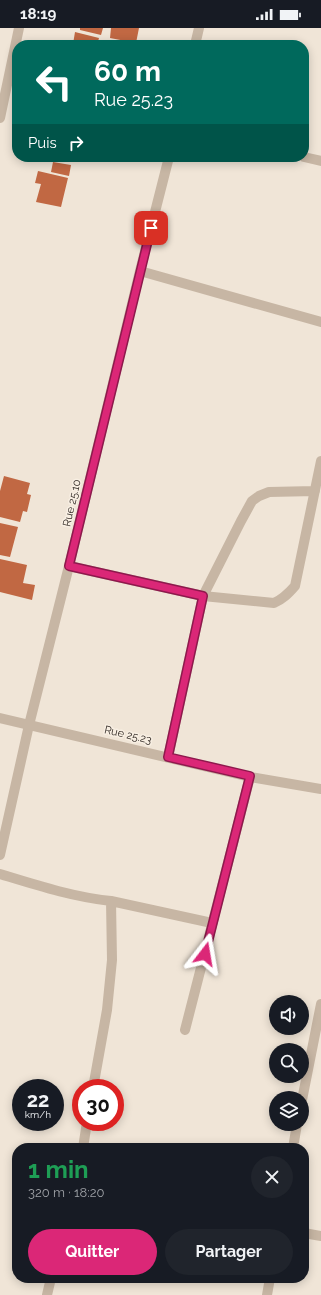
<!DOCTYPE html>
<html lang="fr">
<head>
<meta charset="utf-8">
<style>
	:root { --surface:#171b24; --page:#20242c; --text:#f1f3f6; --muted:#9ea1a6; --accent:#db2777 }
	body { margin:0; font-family:Raleway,sans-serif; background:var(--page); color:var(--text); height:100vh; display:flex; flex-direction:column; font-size:15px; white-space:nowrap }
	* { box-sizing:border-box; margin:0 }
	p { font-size:13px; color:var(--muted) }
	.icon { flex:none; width:22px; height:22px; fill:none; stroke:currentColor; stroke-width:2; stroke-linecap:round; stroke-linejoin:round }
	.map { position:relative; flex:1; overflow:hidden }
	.sheet { position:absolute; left:12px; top:1115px; width:297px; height:140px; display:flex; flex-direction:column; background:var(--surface); border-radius:16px; box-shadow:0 2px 10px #0003 }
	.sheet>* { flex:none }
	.top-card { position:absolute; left:12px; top:12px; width:297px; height:122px; border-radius:16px; box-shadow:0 2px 10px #0003; background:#00695c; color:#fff; overflow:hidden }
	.fabs { position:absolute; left:269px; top:967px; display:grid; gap:8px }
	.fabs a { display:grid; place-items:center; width:40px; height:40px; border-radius:50%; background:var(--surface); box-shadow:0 2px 10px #0003; font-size:20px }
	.speed { position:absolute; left:12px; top:1051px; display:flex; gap:8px; font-size:20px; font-weight:700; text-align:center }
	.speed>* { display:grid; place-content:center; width:52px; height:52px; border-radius:50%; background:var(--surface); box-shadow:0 2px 10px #0003; line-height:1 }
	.speed small { font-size:10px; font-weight:400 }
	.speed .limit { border:6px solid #d22; background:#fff; color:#111 }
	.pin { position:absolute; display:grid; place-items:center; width:34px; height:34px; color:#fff; margin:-17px; border-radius:8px; box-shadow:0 2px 6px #0006 }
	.me { position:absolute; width:44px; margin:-22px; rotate:14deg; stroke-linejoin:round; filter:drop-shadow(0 0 3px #0008) }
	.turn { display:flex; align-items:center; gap:14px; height:84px; padding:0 16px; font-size:18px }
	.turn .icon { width:52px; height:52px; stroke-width:2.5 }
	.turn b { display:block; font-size:28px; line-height:34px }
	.then { display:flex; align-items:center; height:38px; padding:0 16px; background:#0003; gap:8px; font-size:15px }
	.round { display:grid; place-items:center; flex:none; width:42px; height:42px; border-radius:21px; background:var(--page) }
	.head { display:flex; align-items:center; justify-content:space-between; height:68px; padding:0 16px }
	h1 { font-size:24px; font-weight:700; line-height:30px; color:#1e9e55 }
	.cta { display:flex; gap:8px; margin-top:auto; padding:8px 16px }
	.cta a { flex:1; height:46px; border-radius:24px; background:var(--accent); color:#fff; font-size:16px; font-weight:700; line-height:46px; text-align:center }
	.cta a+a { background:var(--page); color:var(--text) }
	.status { display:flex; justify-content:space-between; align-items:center; height:28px; padding:0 20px; background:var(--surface); direction:ltr }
	.status svg { height:11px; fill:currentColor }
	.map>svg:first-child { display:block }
	.building { fill:#c16843 }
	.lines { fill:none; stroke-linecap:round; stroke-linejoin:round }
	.minor { stroke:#c7b6a4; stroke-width:10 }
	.route-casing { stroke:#8e194d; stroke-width:10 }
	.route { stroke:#db2777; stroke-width:7 }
	.labels { text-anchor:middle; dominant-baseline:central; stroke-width:3; stroke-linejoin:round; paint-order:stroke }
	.street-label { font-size:11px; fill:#322a25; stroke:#f8efe3 }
</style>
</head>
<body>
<div class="status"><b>18:19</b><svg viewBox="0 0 49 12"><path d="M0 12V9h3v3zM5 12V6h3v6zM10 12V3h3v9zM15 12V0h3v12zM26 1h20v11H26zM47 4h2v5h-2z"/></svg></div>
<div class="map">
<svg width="321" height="1267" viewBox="0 0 321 1267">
	<rect width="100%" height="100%" fill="#f0e5d7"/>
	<path class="building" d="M80,0H103L101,7L80,2Z
		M111,0H139L136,15L110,10Z
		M75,4L99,10L97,17L73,16Z
		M53,134L71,137L69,148L51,144Z
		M38,143L68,150L61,179L36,174L41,156L35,155Z
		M4,448L30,455L27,466L31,467L27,484L23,483L20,494L0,489V463Z
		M0,495L18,499L10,529L0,527Z
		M0,531L27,537L23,555L35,557L32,572L0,564Z"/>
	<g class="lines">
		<path class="minor" d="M195,17L199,0
			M0,90L19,0
			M304,129L321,133
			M140,243L321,294
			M69,538L203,568L274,575C283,571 288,566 295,558L321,433
			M0,690L250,749L321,761
			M168,729L203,568L241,493L252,473L259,468L269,464L315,463
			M0,827L29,697L69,538L140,243L169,129
			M0,846C36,857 73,869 111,873L212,895
			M185,1002L250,749
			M93,1060L107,982L112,932L111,873
			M302,1072L321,976
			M83,1120L87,1094
			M293,1120L297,1096
			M304,1205L321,1208
			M47,1267L51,1250
			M267,1267L270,1250"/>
	</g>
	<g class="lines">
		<defs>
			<path id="route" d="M151,200L69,538L203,568L168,729L250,748L205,926"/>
		</defs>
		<use href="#route" class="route-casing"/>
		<use href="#route" class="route"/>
	</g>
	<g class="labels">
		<g class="street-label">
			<text transform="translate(72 475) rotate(-77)">Rue 25.10</text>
			<text transform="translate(128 707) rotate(13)">Rue 25.23</text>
		</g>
	</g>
</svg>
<div class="fabs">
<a><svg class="icon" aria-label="sound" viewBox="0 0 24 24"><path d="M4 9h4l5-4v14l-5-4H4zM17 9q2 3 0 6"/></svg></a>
<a><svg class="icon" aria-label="search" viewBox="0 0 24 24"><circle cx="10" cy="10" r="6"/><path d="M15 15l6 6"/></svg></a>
<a><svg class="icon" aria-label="layers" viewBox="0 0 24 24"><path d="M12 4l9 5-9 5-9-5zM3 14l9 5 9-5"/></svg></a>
</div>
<div class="speed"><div>22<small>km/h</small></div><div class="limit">30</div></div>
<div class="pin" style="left:151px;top:200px;background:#d93025"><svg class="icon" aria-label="arrive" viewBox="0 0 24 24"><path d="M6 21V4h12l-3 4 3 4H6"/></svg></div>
<svg class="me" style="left:205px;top:926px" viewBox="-20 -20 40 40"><path d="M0-17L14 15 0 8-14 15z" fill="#db2777" stroke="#fff" stroke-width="4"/></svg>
<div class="top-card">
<div class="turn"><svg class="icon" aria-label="left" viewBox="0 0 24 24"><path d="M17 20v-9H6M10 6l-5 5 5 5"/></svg><div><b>60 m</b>Rue 25.23</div></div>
<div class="then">Puis<svg class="icon" aria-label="right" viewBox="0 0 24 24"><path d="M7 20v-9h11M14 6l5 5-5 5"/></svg></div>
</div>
<section class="sheet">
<div class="head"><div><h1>1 min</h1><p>320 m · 18:20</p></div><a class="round"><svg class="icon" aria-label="close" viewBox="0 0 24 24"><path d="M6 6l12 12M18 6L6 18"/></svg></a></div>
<div class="cta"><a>Quitter</a><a>Partager</a></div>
</section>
</div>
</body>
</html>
